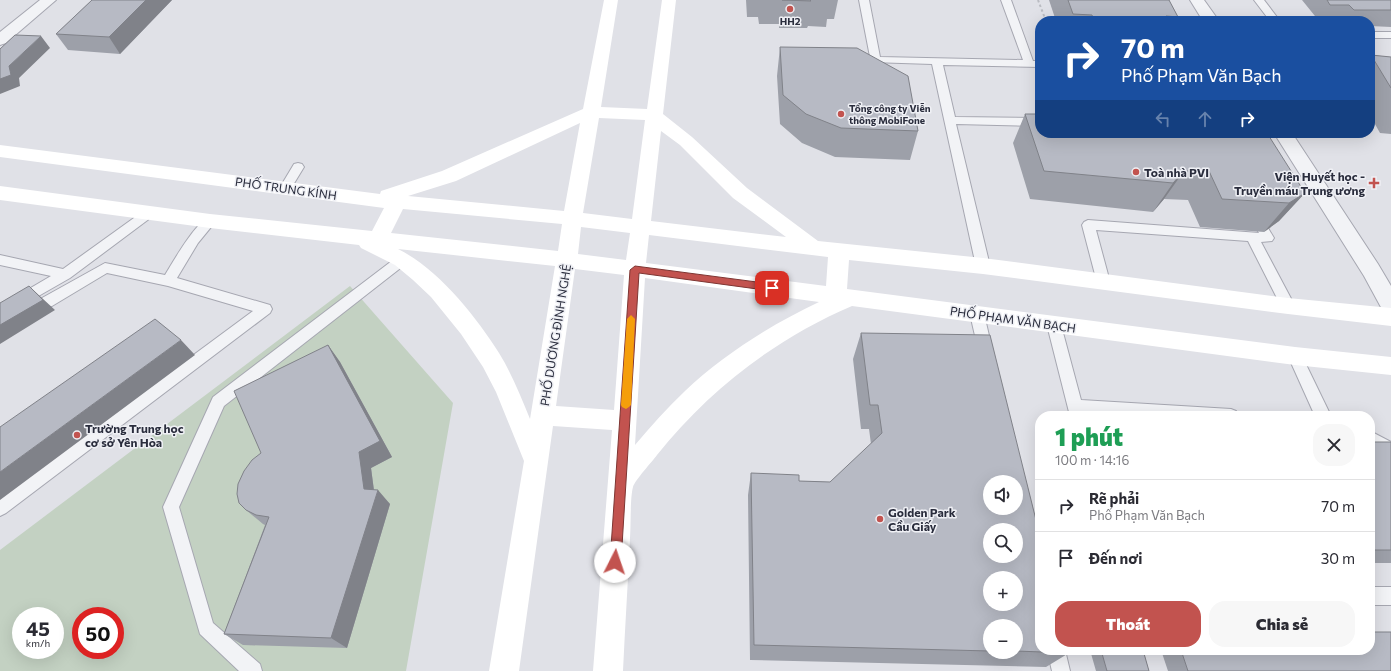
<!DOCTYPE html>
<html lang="vi">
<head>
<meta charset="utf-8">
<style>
	:root { --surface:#fff; --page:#f7f7f7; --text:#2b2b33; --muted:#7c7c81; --line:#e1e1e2; --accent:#c2534f }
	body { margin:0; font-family:Commissioner,sans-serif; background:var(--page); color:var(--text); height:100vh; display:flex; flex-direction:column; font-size:15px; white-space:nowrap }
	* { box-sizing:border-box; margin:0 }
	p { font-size:13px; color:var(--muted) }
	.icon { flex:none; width:22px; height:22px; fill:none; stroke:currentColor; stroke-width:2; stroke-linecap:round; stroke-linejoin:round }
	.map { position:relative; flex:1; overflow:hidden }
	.panel { position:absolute; left:1035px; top:411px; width:340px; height:244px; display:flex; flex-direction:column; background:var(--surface); border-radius:16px; box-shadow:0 4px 16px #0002 }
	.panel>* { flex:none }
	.top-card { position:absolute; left:1035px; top:16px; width:340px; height:122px; border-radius:16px; box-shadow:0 4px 16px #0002; background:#1a4fa0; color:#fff; overflow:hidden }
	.fabs { position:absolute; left:983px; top:475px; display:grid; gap:8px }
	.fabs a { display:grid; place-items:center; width:40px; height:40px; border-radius:50%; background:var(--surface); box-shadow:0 4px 16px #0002; font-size:20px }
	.speed { position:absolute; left:12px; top:607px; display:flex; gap:8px; font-size:20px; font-weight:700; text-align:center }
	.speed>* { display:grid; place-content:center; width:52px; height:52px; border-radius:50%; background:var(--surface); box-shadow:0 4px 16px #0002; line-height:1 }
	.speed small { font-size:10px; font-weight:400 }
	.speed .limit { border:6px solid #d22; background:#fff; color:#111 }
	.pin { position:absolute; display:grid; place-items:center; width:34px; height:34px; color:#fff; margin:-17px; border-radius:8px; box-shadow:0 2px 6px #0006 }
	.me { position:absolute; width:44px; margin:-22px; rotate:4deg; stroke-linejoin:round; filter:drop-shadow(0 0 3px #0008) }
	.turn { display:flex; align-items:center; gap:14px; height:84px; padding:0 20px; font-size:18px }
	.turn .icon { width:52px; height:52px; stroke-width:2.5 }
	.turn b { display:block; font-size:28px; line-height:34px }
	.lanes { display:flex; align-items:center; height:38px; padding:0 20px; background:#0003; justify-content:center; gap:20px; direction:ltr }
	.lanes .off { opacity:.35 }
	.round { display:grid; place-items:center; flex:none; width:42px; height:42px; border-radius:16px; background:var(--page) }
	.overview { display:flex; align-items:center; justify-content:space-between; height:68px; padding:0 20px }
	h1 { font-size:24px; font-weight:800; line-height:30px; color:#1e9e55 }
	.action { display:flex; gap:8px; margin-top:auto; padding:8px 20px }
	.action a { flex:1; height:46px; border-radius:16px; background:var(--accent); color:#fff; font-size:16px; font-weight:800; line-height:46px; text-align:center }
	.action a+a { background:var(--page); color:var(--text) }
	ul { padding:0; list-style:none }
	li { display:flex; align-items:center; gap:12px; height:52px; padding:0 20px; border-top:1px solid var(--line) }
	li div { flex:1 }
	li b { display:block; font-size:15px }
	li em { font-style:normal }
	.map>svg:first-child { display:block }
	.green { fill:#c3d1c2; fill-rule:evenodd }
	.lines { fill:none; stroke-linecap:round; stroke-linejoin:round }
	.lane-casing { stroke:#a6a7b1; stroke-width:2 }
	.street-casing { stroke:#a6a7b1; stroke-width:2 }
	.path { stroke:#babcc2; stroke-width:2; stroke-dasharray:2.5 2.5; stroke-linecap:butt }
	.lane { fill:#f2f3f6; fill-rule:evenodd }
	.street { fill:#f2f3f6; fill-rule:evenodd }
	.secondary { fill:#fff; fill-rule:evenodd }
	.wall { fill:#9da0a9; fill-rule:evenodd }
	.shaded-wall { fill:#808289 }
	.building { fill:#b7bac4; stroke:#808289; fill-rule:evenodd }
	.route { fill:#c2534f; stroke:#7e3633 }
	.slow { fill:#f59e0b }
	.poi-dot { fill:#c2534f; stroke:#eff0f5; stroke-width:1.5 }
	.labels { text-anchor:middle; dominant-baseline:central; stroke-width:3; stroke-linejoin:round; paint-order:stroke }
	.far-poi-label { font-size:10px; font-weight:bold; fill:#2a2d3d; stroke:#eff0f5 }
	.poi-label { font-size:12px; font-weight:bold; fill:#2a2d3d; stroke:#eff0f5; text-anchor:start }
	.street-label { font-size:12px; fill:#2a2d3d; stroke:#eff0f5 }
</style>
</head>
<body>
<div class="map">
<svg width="1391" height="671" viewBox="0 0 1391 671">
	<rect width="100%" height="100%" fill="#e0e1e7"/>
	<path class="green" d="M350,286L453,403L406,671H0V550ZM21,616H55V650H21ZM81,616H115V650H81Z"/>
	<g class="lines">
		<defs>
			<path id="lane" d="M859,0H869L880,57L1023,60L1001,0H1011L1033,61H1040V67L943,65L955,117L1040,118V126L956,124L990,266L988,269L983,271L978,269L976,266L932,64L871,62Z
				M1254,0H1264L1280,21H1270Z
				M1370,32H1391V38H1370Z
				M298,163L302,164L304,167L290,190L286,191L282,190L280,187L282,184L294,164Z
				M149,209L153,210L155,213L153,216L70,278L0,318V306L51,276L0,265V255L63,269L145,210Z
				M1255,212L1259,213L1274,238L1272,241L1261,242L1295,306L1293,310L1288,311L1283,310L1248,241L1096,230L1110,282L1108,286L1103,287L1098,286L1082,225L1084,222L1088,220L1259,233L1249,216L1251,213Z
				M210,217L214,218L216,221L198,243L177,278L270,305L272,309L270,313L6,513L0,516V498L253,311L168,286L107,273L52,306L47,307L42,306L40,302L42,298L105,263L165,275C173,262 196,221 210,217Z
				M402,255L407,257L408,260L407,263L224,406L179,507L213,623L260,664L262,671H239L200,634L163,507L213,397L397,257Z
				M977,309L982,310L984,314L993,353L991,357L986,359L981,357L979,353L970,314L972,310Z
				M1054,319L1059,321L1061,325L1081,400L1231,409L1236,411L1239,416H1130L1085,413L1086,416H1070L1047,325L1049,321Z
				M1295,350L1300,352L1331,416H1315L1288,356L1290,352Z
				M1370,431L1391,442V457L1370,446Z
				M1370,587H1391V605H1370Z
				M1047,650H1065L1070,671H1052Z"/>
			<path id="street" d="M40,0H56L6,43L0,45V32Z
				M1190,0H1204L1219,21H1203Z
				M1274,133H1292L1378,264L1391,286V313L1383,311L1364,276Z"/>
		</defs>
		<use href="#lane" class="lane-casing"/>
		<use href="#street" class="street-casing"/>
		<path class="path" d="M1038,0L1046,21"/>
		<use href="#lane" class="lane"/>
		<use href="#street" class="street"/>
		<path class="secondary" d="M604,0H618L601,107L647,109L662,0H676L663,114L692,137L747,188L818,241L983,258L1288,298L1391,308V326L1288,314L983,274L849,260L847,289L1295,347L1391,357V375L1295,365L852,306C775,339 709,390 657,455C652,462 635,480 633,487C630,498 631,525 630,538C628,582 625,627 623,671H593L612,430L553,426L519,671H489L524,461L496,392L483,367L461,334L431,297L413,280L395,265L361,248L359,245L210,228L0,200V186L210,214L372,231L384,208L0,157V145L380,194L381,191L442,171L583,109ZM599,118L645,120L632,219L583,213ZM580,123L564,211L408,196L456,181ZM661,131L680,145L733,198L786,237L651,221ZM403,209L562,224L558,251L391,233ZM581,227L630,233L626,260L578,254ZM649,235L828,257L826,286L646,263ZM398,249L555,266L530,419C521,397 512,374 499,353C475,315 438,269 398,249ZM575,269L624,275L614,410L556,406ZM645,278L819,302C772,324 723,355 685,391C667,408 651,426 635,445Z"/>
	</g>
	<path class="wall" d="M92,0H172L120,54L68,50L56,34Z
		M746,0H838L834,19H827L826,27L808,26L807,28H779V24H759L758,17H747Z
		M1049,0H1169L1178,17L1175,21H1056Z
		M1302,0H1391V27L1370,26V21H1319Z
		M780,47L918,131L910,160L835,157L802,143L780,124L777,76Z
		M1371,55L1391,57V134L1380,133L1370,115V56Z
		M1025,114L1305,193L1279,221L1264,232L1200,227L1188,200L1164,199L1153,212L1030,199L1013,143Z
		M861,333L1069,653L1046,667L750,660L748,495L751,473L799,481L830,482L871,444L869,429H861L853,359ZM990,626H1016V652H990Z
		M328,345L340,362L392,457L371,468L374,490L390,504L347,648L243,645L224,634L265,525L263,524L246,510L261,453Z
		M1370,442H1391V563H1370Z
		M1090,650H1143L1149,671H1096Z
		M1161,650H1370L1391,671H1168Z"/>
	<path class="shaded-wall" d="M146,0H172L120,54L109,37Z
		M41,36L50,48L19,78L20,86L0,94V79L9,66Z
		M1184,171L1164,199L1153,212L1173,183Z
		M1305,193L1279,221L1264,232L1289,203Z
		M29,286L55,310L0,344V325Z
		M181,340L195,355L0,500V472Z
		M328,345L340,362L392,457L371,468L375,499L378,490L390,504L347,648L331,638L364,489Z"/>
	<path class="building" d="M92,0H146L109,37L56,34Z
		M782,0H810L811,1Z
		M1068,0H1169L1178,17L1166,16L1169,21H1094L1092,15L1073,14Z
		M1327,0H1391V10H1354L1349,5H1330Z
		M15,35L41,36L9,66L11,75L0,79V49Z
		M780,47L857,48L908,76L918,131L841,128L806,114L783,95Z
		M1371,55L1391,57V88Z
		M1025,114H1040V133H1267L1305,193L1289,203L1222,199L1209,171H1184L1173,183L1044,171Z
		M29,286L43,300L0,325V303Z
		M155,319L181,340L0,472V427Z
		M861,333L990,335L1040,536V650H1068L1069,653L1016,651V626H990V651L754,645L751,473L799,475V481L830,482L882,433L878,405H870ZM990,482H1016V508H990ZM990,530H1016V556H990ZM990,578H1016V604H990Z
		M328,345L380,441L359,452L364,489L378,490L331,638L224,634L269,517L256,515L246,510L239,503L237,494L238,484L244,471L252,460L261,453L234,391Z
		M1370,442H1391V550H1370Z
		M1370,632H1391V671H1188L1181,650H1370Z
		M1101,650H1143L1149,671H1107Z"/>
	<path class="route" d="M635,266L772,284L776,288L772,291L639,273L621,562L619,565L615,567L611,565L610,562L630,270Z"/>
	<path class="slow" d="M631,315L635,319L631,405L629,407L626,409L622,407L621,405L627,319Z"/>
	<g class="poi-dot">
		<circle cx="790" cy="9" r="4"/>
		<circle cx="841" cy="114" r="4"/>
		<circle cx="1136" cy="172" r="4"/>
		<path d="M1372 177h4v4h4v4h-4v4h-4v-4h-4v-4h4z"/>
		<circle cx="77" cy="435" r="4"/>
		<circle cx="880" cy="519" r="4"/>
	</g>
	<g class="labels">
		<g class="far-poi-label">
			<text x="790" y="21">HH2</text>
			<text x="849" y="108" text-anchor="start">Tổng công ty Viễn<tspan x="849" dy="12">thông MobiFone</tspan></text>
		</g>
		<g class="poi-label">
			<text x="1144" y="172">Toà nhà PVI</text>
			<text x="1365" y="176" text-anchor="end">Viện Huyết học -<tspan x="1365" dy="14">Truyền máu Trung ương</tspan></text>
			<text x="85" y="428">Trường Trung học<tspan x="85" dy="14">cơ sở Yên Hòa</tspan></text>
			<text x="888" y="512">Golden Park<tspan x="888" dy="14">Cầu Giấy</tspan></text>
		</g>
		<g class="street-label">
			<text transform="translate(286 188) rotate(8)">PHỐ TRUNG KÍNH</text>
			<text transform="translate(1013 319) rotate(8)">PHỐ PHẠM VĂN BẠCH</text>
			<text transform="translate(555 335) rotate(-81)">PHỐ DƯƠNG ĐÌNH NGHỆ</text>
		</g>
	</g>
</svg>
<div class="fabs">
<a><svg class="icon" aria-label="sound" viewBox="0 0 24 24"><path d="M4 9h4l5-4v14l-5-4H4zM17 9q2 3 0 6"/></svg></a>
<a><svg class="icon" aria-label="search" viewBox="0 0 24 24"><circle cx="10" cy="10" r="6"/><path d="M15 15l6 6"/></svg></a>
<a>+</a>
<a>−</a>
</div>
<div class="speed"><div>45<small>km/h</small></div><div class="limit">50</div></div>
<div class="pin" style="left:772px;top:288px;background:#d93025"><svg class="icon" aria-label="arrive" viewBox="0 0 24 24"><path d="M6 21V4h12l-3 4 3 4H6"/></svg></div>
<svg class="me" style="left:615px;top:562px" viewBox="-20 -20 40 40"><circle r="19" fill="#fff"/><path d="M0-13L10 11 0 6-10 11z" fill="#c2534f"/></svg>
<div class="top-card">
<div class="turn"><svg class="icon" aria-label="right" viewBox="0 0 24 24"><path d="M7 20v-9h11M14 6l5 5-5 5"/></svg><div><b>70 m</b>Phố Phạm Văn Bạch</div></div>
<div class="lanes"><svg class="icon off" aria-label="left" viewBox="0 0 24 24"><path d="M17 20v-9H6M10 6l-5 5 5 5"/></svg><svg class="icon off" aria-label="ahead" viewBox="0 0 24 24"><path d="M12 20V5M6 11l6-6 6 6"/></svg><svg class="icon" aria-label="right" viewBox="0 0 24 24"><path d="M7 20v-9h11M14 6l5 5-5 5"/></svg></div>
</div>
<section class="panel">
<div class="overview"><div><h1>1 phút</h1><p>100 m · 14:16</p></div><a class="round"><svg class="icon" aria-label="close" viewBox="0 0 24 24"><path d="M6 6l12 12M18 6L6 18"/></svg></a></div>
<ul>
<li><svg class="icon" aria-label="right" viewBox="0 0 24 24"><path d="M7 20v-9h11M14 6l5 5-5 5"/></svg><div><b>Rẽ phải</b><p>Phố Phạm Văn Bạch</p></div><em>70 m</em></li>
<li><svg class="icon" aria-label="arrive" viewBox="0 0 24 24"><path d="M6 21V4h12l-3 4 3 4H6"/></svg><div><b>Đến nơi</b></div><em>30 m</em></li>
</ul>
<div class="action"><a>Thoát</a><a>Chia sẻ</a></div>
</section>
</div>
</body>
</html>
